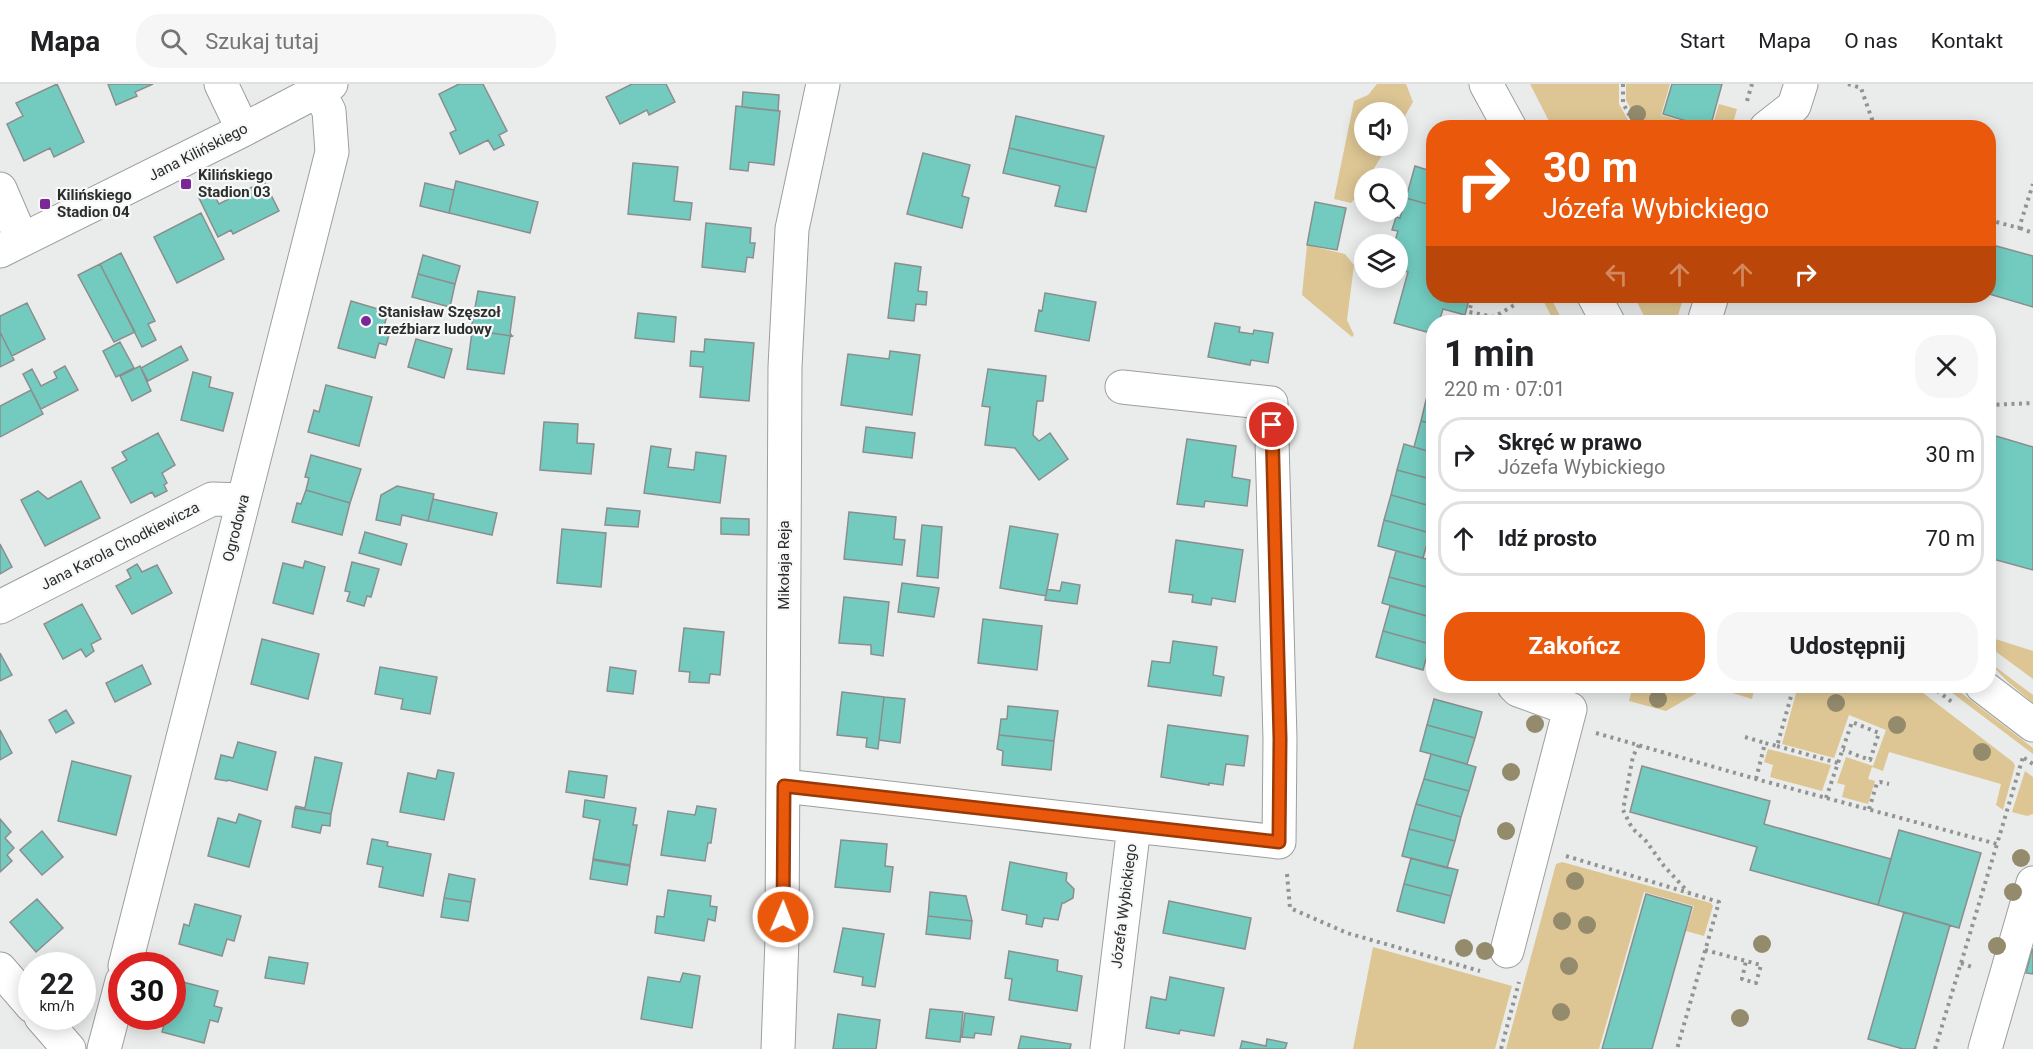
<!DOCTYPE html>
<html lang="pl">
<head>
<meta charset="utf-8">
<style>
	:root { --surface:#fff; --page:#f6f6f6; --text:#202124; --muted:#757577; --line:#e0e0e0; --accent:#ea580c }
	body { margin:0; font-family:Roboto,sans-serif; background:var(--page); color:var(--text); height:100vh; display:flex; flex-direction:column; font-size:22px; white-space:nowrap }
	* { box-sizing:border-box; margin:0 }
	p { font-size:20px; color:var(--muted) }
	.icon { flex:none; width:33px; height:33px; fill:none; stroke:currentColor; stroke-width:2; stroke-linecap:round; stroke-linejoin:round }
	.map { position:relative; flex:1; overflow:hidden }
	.side { position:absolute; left:1426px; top:231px; width:570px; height:378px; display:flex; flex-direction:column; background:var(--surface); border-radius:24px; box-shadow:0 3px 15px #0003 }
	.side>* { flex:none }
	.top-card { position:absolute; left:1426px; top:36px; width:570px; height:183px; border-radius:24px; box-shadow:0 3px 15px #0003; background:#ea580c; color:#fff; overflow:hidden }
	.fabs { position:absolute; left:1354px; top:18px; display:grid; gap:12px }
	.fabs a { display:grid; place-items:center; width:54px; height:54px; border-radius:50%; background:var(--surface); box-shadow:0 3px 15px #0003; font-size:30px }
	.speed { position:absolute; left:18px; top:868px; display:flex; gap:12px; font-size:30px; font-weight:700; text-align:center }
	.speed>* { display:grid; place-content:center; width:78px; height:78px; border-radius:50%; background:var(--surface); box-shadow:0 3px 15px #0003; line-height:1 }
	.speed small { font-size:15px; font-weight:400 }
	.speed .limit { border:9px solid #d22; background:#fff; color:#111 }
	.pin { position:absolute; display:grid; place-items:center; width:51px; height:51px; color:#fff; margin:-26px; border:3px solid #fff; border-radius:50%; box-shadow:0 2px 6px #0007 }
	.me { position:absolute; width:66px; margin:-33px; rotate:1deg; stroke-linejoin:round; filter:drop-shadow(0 0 4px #0008) }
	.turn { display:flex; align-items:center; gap:21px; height:126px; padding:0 18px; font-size:27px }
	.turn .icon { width:78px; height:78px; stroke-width:2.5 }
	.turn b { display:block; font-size:42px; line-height:51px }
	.lanes { display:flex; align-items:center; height:57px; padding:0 18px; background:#0003; justify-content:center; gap:30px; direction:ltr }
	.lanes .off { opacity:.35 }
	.round { display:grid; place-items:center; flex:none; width:63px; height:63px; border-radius:24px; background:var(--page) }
	.summary { display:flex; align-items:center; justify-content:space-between; height:102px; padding:0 18px }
	h1 { font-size:36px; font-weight:700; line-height:45px }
	.primary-button { display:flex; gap:12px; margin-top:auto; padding:12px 18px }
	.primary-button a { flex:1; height:69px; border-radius:24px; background:var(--accent); color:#fff; font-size:24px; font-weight:700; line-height:69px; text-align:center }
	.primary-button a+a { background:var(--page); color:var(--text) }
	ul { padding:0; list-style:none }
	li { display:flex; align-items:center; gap:18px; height:75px; margin:0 12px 9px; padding:0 6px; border:3px solid var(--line); border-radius:24px }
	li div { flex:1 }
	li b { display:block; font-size:22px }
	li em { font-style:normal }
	header { display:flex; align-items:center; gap:36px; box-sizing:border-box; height:84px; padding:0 30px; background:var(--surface); border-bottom:2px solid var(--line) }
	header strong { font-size:28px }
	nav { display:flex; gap:33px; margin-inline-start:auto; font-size:21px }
	.search { width:420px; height:54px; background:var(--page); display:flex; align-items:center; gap:15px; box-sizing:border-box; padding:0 21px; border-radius:24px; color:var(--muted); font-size:22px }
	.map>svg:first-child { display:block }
	.green { fill:#ddc694 }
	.building { fill:#73cbc0; stroke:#8a8e8d; stroke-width:1.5 }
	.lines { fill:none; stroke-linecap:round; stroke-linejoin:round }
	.minor-casing { stroke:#9c9f9d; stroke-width:35 }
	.path { stroke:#929492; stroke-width:4; stroke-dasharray:3 4.5; stroke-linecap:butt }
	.minor { stroke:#fff; stroke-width:33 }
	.tree { fill:#948b6d }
	.route-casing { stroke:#983908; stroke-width:15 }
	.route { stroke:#ea580c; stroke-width:10 }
	.poi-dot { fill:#7b2797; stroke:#f6f9f7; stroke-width:2 }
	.labels { text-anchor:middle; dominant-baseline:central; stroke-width:4.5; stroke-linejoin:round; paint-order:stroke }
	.street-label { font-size:15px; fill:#2c2d2c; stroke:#f6f9f7 }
	.poi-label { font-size:15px; font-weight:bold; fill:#2c2d2c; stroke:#f6f9f7; text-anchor:start }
</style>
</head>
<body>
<header>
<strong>Mapa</strong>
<div class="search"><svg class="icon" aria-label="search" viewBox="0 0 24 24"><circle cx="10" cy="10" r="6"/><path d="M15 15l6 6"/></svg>Szukaj tutaj</div>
<nav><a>Start</a><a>Mapa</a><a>O nas</a><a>Kontakt</a></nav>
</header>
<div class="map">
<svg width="2033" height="965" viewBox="0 0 2033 965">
	<rect width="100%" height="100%" fill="#e9ecea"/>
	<path class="green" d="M1377,0H1406L1413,18L1398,44V28H1365V62H1388L1368,94H1365C1365,104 1358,112 1351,119L1334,115L1354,17L1368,11Z
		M1530,0H1619V20L1632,43H1552Z
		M1626,0H1670L1661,31L1703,43H1640L1626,16Z
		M1719,20L1737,25L1732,43H1712Z
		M1307,161L1345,170L1354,181L1347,236L1354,251L1352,253L1302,211Z
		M1541,212H1550L1563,238H1554Z
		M1634,212H1684L1676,238H1647Z
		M1989,553L2033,567V595L1991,564L1989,562Z
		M1989,578L2033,611V619L2008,598Z
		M1622,602H1755L1752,615L1709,602L1666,627L1629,617L1632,605Z
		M1798,602H1914L2013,678L2015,682L2003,726L1996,721L2001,700L1889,668L1883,687L1872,683L1868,695L1875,697L1868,720L1842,713L1845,701L1837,699L1846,673L1873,682L1886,646L1849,631L1834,674L1782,660Z
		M1943,602H1952L2033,664V670Z
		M1768,665L1831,681L1822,707L1770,693L1773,681L1764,678Z
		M2025,687L2033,693V730L2027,732L2012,728Z
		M1562,778L1711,819L1713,822L1704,852L1686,847L1694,822L1644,808L1599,965H1506L1556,780Z
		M1373,863L1512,902L1495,965H1353Z"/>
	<path class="building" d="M57,0L84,58L54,73L50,64L24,77L7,40L23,32L16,19Z
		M108,0H153L135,8L137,12L116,21Z
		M459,0H483L507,47L499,51L504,61L494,66L488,56L460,70L450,49L456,46L439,10Z
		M632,0H666L675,18L649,31L647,26L620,40L606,13Z
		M1672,0H1722L1710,44L1663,30Z
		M743,8L779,11L778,27L742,23Z
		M736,22L780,27L774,81L749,78L748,87L730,85Z
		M1016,32L1104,52L1096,84L1009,64Z
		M1009,64L1096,84L1086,128L1055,122L1060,102L1003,89Z
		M923,69L970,81L962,112L969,114L962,144L907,130Z
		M633,79L678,83L674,117L692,119L690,136L628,130Z
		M1415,82L1434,88V122L1406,114Z
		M264,97L279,127L233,150L231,146L218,153L198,112L211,105L219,120Z
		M456,97L538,118L530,149L449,129Z
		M425,99L454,106L449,129L420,122Z
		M1406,114L1434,122V212H1470L1465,231L1443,225L1439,238H1434V250L1394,239L1408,188L1398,186V160H1394L1398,147L1392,146L1396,133L1400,134Z
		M1315,118L1346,124L1337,166L1307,161Z
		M201,129L224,175L177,199L154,153Z
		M706,139L751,144L750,159H755L753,174L747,173L745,188L702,183Z
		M1989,160L2033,172V223L1989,210Z
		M121,169L155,237L148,240L156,256L142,263L100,180Z
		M423,171L460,182L455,200L418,190Z
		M895,179L921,183L918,207L927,208L926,221L916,220L914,237L888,234Z
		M100,180L135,248L114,258L78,191Z
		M418,190L455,200L450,223L412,213Z
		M478,207L515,213L510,249L512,252L471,246Z
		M1045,209L1096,218L1089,257L1035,247L1039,226L1042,227Z
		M351,217L388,228L383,246L390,248L386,261L379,259L375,274L338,264Z
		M27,219L45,255L12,272L0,248V232Z
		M638,229L676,233L674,258L635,254Z
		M1215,239L1240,243L1239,248L1253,250L1254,246L1273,249L1268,279L1251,276L1250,281L1208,273Z
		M471,246L512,252L510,253L504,290L467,285L472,248Z
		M0,248L14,276L0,283Z
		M416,255L452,265L444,294L408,283Z
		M705,255L754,259L749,317L700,313L703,283L690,282L691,267L704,268Z
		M120,258L134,284L116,293L103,267Z
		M181,262L188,276L148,297L141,284Z
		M890,267L920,271L912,331L841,321L848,270L889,275Z
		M65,282L78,306L41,325L23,290L32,285L41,302L57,294L54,288Z
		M140,282L151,307L132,317L120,292Z
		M988,285L1046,292L1043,317H1037L1033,351L1039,357L1050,349L1068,375L1039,396L1015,364L985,361L990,323L982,322Z
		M193,288L211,293L209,303L233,309L223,347L181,336Z
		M326,301L372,313L359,362L308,348L314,326L319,328Z
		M31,306L43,330L0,353V322Z
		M1427,312L1434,313V340L1421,337Z
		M1421,337L1434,340V369L1414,363Z
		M544,338L578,340L577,359L594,360L591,390L540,386Z
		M866,343L915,349L912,374L863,368Z
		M158,349L175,381L162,389L167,399L164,401L167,407L155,413L152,408L131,419L112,384L127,376L122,368Z
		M1989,350L2033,363V486L1989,474Z
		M1187,355L1236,362L1232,393L1250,396L1247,422L1205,417L1204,423L1177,420Z
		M1404,360L1434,369V396L1397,386Z
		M651,362L671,365L668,383L694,386L696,368L726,372L720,419L644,409Z
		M311,371L361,385L350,419L306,406L309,394L305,393Z
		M1397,386L1434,396V423L1391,411Z
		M81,397L100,434L45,462L21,416L38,407L48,415Z
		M397,402L434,410L428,437L402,431L400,441L376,436L381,411Z
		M306,406L350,419L342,451L292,438L297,419L301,420Z
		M1391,411L1434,423V435L1430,449L1384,436Z
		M433,415L497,429L492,451L428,437Z
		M607,424L640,427L638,443L605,441Z
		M849,428L896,433L894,455L905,456L902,481L844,475Z
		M721,434L749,435V451L721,450Z
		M1384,436L1430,449L1423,474L1378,462Z
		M922,441L942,443L938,494L917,492Z
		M1010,442L1058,450L1046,512L1000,504Z
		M562,445L606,449L601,503L557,499Z
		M365,448L407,460L401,481L359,469Z
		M1176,456L1243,466L1235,518L1212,514L1211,521L1192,518L1193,511L1169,508Z
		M0,460L12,483L0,490Z
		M1396,467L1434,477V505L1389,493Z
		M305,477L325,483L313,530L273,519L283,479L303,484Z
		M352,478L379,485L371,513L367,512L364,522L347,517L350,508L345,507Z
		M137,480L142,488L157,481L172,509L132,530L116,502L131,494L127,486Z
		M1389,493L1434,505L1427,532L1382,519Z
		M1062,498L1080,501L1077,520L1045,516L1047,505L1060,507Z
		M902,499L939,504L934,533L898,528Z
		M844,513L889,518L883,572L871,570V561L839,559Z
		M82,520L101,555L91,560L94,567L86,573L81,565L63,575L44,540Z
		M1390,522L1434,534V546L1430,560L1383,547Z
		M983,535L1042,542L1037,586L978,579Z
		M684,544L724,548L720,591L710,590L709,599L689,598L690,588L679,587Z
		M1383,547L1430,560L1423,586L1376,573Z
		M262,555L319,570L308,615L251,600Z
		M1173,557L1217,563L1213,591L1224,593L1221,612L1148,602L1152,577L1170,579Z
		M0,569L12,591L0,597Z
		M142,581L151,600L115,618L106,599Z
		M380,583L437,593L430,630L401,625L403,615L375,610Z
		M610,583L636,587L633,610L607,607Z
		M842,608L884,613L878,665L866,663L867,654L837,651Z
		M884,613L905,615L900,659L879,656Z
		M1434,615L1482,628L1475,654L1427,641Z
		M1008,622L1058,627L1054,657L999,651L1001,635H1007Z
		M66,626L74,639L56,649L49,636Z
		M1168,641L1248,652L1244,682L1226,680L1223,701L1209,699V701L1161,693Z
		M1427,641L1475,654L1467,680L1420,667Z
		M0,646L12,669L0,676Z
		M999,651L1054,657L1051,686L1002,681L1003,667L997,665Z
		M238,658L276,668L267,706L228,696L227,697L215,695L221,671L233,674Z
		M1431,670L1476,683L1469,707L1424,695Z
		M315,673L342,679L331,730L295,724L296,722L305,724Z
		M72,677L131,692L116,751L58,737Z
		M1642,682L1770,717L1764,740L1891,775L1878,821L1750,786L1757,763L1630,728Z
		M438,686L454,689L444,736L400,728L408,689L436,695Z
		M569,687L607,692L604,714L566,708Z
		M1424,695L1469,707L1461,733L1416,720Z
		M585,716L636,724L633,741H637L630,781L593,775L600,736L583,733Z
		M1416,720L1461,733L1455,757L1409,745Z
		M697,722L716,725L711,759H708L705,777L661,771L668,727L695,731Z
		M295,724L331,730L330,742L322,741L320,749L292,743Z
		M239,730L261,737L249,783L208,772L218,734L236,739Z
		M0,735L11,748L5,754L14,764L7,771L12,777L0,788Z
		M1409,745L1455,757L1447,784L1402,772Z
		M1899,746L1981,769L1959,844L1878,821Z
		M42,747L63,773L42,791L20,766Z
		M372,755L388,758L387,762L431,770L423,812L379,803L383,783L367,780Z
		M841,756L887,760L885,782L893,783L890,808L835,803Z
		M1411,774L1458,786L1451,812L1404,800Z
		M593,776L630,782L627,801L590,795Z
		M1010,778L1067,789L1066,797L1074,805L1073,814L1064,819H1062L1058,836L1044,834L1042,843L1026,840L1027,831L1002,826Z
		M449,790L475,795L471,818L444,814Z
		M1404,800L1451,812L1444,839L1397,827Z
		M668,806L711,812L710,822L717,823L715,837L708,835L704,857L655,849L657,832L664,833Z
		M930,808L966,812L972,837L928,832Z
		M1646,810L1692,823L1652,965H1602Z
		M444,814L471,818L468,837L441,833Z
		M37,815L63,844L36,868L10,838Z
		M1169,817L1251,834L1245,865L1163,849Z
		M195,820L241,832L234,857L227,855L222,872L179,860L184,840L189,842Z
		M1904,828L1950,841L1915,965H1903L1868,955Z
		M928,832L972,837L970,855L926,850Z
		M843,844L884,850L875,903L862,901L863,893L834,888Z
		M2032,865H2033V890L2026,889Z
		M1009,867L1058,876L1057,887L1082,892L1077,927L1009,916L1012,895L1005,894Z
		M269,873L308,879L304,900L265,894Z
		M683,889L700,892L692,944L641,935L648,893L680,898Z
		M1170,893L1224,904L1214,952L1180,946L1179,950L1146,944L1151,913L1166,916Z
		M175,896L218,907L214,922L222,924L218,938L210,936L204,959L162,948L166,933H172V907Z
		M930,925L963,928L960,958L926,954Z
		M965,929L994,933L991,951L975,949L974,954L962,953Z
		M838,930L880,936L876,965H833Z
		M1021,952L1071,960L1070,965H1018Z
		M1267,955L1287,959L1285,965H1240L1242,957L1266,962Z"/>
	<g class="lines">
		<defs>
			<path id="minor" d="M221,0L243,46
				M1486,0L1510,44
				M1766,44L1794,22L1801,0
				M0,105L22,156
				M0,167L243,46L331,0
				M1594,212L1608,238
				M1704,238L1712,212
				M1122,303L1271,319L1280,655L1279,758L1134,742
				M0,523L212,415L243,416
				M1982,602L2033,641
				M784,702L1134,742L1107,965
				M1507,867L1570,625L1518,606L1514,602
				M125,882L332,68L329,27L318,6
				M0,885L32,922
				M41,933L69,965
				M104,965L122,897
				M778,965L782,855L785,283L792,145L823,0
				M1985,965L2033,799"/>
		</defs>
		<use href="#minor" class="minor-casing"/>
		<path class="path" d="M1623,0V19L1636,44
			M1848,0L1861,4L1875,44
			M1747,17L1752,0
			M1989,136L2019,144L2033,100
			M2020,144L2033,149
			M1469,216L1472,217L1469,228L1494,233L1516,220
			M1989,321L2033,319
			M1931,602L1952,618
			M1596,649L1756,695L1997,760L2023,673
			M1745,653L1765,659
			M1639,661L1633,672L1623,726L1632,744L1646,757L1664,782L1688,808
			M1777,662L1838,679
			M2024,674L2033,680
			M1756,695L1765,659L1777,662L1794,602
			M1826,714L1852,638L1879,649L1870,676L1843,666
			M1869,725L1877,699L1880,698L1889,700
			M1566,772L1719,818L1677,965
			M1287,790L1290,824L1347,849L1480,887
			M1705,866L1761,881L1756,899L1742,895L1746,877
			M1961,879L1975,884
			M1501,965L1519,898
			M1935,965L1997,760"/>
		<use href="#minor" class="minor"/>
	</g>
	<g class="tree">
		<circle cx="1637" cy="30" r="9"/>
		<circle cx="1658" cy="615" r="9"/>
		<circle cx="1836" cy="619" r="9"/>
		<circle cx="1535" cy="640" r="9"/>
		<circle cx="1897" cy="641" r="9"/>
		<circle cx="1982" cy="668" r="9"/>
		<circle cx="1511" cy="688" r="9"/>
		<circle cx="1506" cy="747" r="9"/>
		<circle cx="2021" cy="774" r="9"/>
		<circle cx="1575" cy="797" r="9"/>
		<circle cx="2013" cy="808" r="9"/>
		<circle cx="1562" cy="837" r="9"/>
		<circle cx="1587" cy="841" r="9"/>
		<circle cx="1762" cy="860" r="9"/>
		<circle cx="1997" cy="862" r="9"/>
		<circle cx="1464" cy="864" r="9"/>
		<circle cx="1485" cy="867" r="9"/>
		<circle cx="1569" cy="882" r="9"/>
		<circle cx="1561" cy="928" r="9"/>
		<circle cx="1740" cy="934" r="9"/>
	</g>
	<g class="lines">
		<defs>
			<path id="route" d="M783,833L784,702L1279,758L1280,655L1272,341"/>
		</defs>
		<use href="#route" class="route-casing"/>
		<use href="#route" class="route"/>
	</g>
	<g class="poi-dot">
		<rect x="180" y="94" width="12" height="12" rx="3"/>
		<rect x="39" y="114" width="12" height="12" rx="3"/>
		<circle cx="366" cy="237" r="6"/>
	</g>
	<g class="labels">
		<g class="street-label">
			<text transform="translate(198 68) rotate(-27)">Jana Kilińskiego</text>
			<text transform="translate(236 444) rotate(-76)">Ogrodowa</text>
			<text transform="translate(120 462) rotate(-27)">Jana Karola Chodkiewicza</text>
			<text transform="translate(784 481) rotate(-90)">Mikołaja Reja</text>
			<text transform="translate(1124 822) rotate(-83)">Józefa Wybickiego</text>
		</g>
		<g class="poi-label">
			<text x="198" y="91">Kilińskiego<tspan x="198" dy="17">Stadion 03</tspan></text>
			<text x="57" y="111">Kilińskiego<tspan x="57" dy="17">Stadion 04</tspan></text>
			<text x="378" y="228">Stanisław Szęszoł<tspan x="378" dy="17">rzeźbiarz ludowy</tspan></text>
		</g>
	</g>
</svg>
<div class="fabs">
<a><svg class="icon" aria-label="sound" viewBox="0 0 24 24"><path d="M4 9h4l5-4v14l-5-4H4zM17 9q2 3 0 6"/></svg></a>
<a><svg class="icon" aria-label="search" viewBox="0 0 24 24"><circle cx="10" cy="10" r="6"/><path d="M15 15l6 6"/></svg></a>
<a><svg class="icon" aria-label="layers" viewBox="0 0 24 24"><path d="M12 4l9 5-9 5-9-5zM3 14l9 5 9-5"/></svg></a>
</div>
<div class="speed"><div>22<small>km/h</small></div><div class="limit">30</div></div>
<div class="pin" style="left:1272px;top:341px;background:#d93025"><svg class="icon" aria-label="arrive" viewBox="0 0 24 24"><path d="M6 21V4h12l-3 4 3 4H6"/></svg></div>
<svg class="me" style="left:783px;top:833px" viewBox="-20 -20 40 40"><circle r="17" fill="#ea580c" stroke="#fff" stroke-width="3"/><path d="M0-11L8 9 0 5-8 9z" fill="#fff"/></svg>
<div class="top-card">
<div class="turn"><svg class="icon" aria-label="right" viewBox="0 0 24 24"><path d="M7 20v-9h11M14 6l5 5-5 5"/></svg><div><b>30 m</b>Józefa Wybickiego</div></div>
<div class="lanes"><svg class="icon off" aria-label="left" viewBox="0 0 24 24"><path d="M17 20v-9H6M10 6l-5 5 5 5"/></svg><svg class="icon off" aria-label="ahead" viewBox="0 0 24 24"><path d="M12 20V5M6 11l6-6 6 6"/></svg><svg class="icon off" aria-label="ahead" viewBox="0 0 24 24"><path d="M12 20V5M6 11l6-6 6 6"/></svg><svg class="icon" aria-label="right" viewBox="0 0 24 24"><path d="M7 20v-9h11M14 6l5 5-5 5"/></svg></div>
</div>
<section class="side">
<div class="summary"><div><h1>1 min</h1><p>220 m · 07:01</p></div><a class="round"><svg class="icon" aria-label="close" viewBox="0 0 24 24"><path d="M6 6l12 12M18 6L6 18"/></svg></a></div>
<ul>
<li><svg class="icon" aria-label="right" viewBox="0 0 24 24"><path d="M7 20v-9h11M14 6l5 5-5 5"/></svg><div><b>Skręć w prawo</b><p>Józefa Wybickiego</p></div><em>30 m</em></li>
<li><svg class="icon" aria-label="ahead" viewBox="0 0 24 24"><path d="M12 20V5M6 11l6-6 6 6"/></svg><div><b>Idź prosto</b></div><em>70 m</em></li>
</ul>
<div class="primary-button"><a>Zakończ</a><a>Udostępnij</a></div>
</section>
</div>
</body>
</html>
